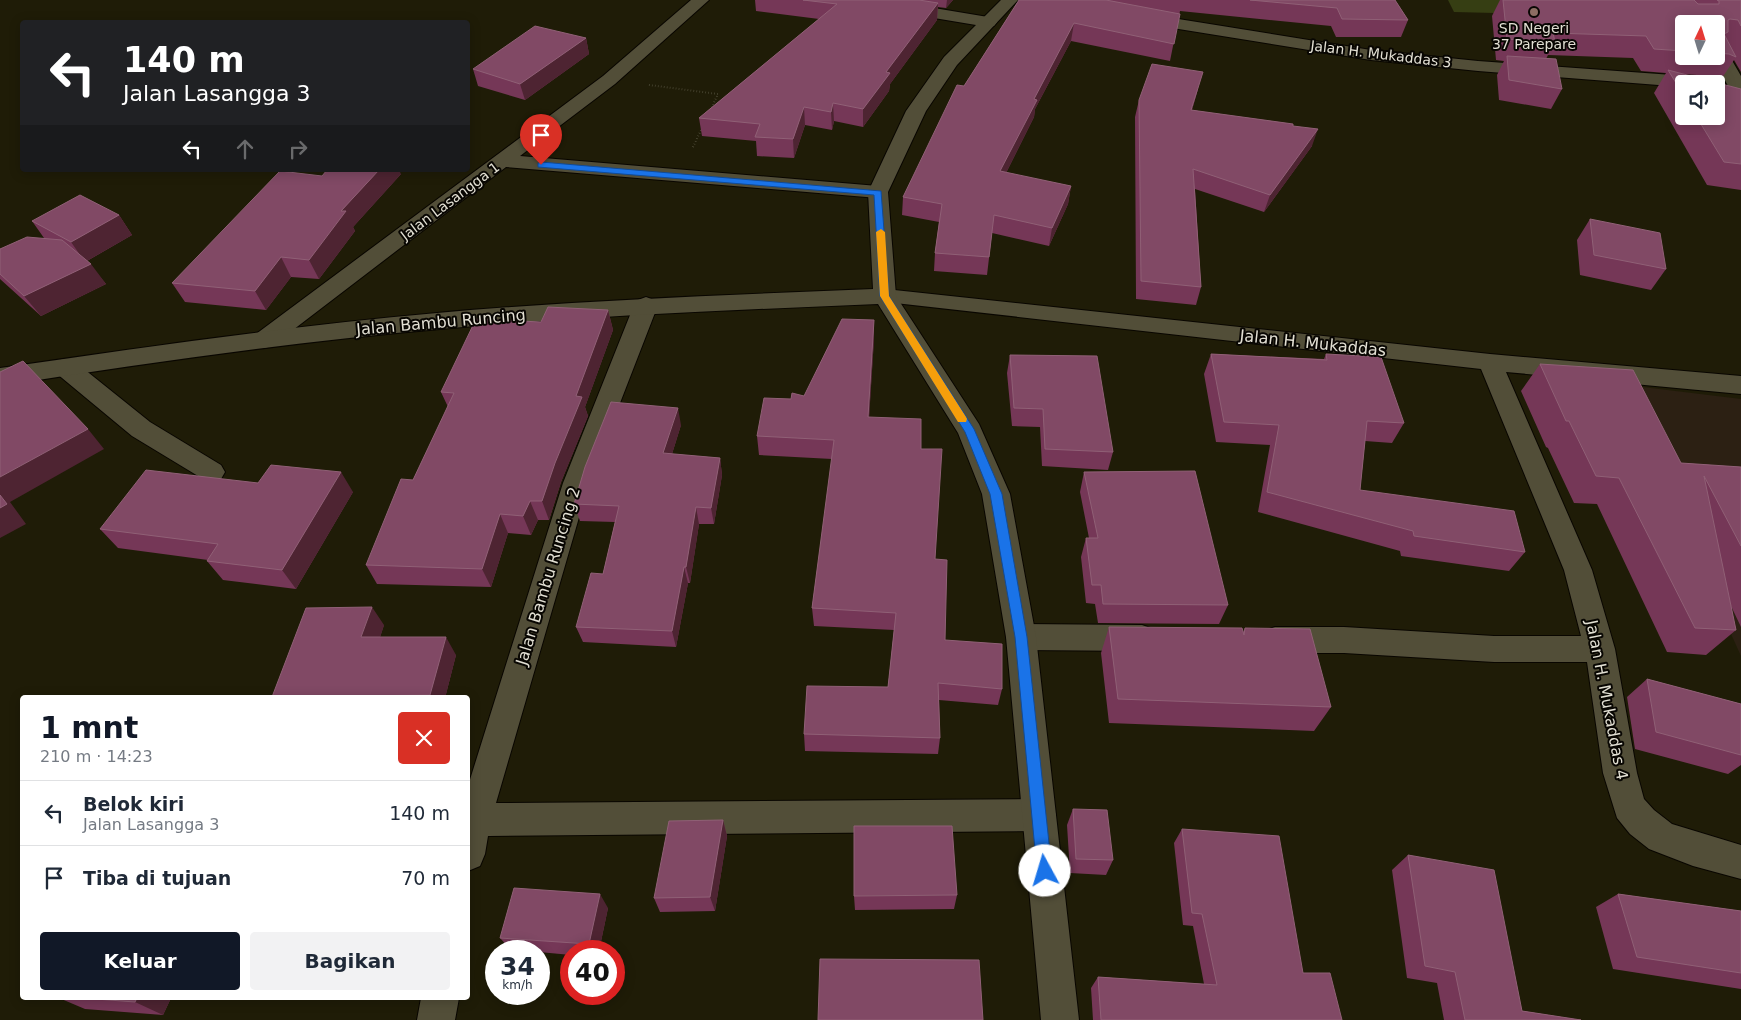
<!DOCTYPE html>
<html lang="id">
<head>
<meta charset="utf-8">
<style>
	:root { --surface:#fff; --page:#f2f2f3; --text:#1f2937; --muted:#747a83; --line:#e0e1e3; --accent:#111827 }
	body { margin:0; font-family:"DejaVu Sans",sans-serif; background:var(--page); color:var(--text); height:100vh; display:flex; flex-direction:column; font-size:19px; white-space:nowrap }
	* { box-sizing:border-box; margin:0 }
	p { font-size:16px; color:var(--muted) }
	.icon { flex:none; width:28px; height:28px; fill:none; stroke:currentColor; stroke-width:2; stroke-linecap:round; stroke-linejoin:round }
	.map { position:relative; flex:1; overflow:hidden }
	.panel { position:absolute; left:20px; top:695px; width:450px; height:305px; display:flex; flex-direction:column; background:var(--surface); border-radius:5px; box-shadow:0 2px 12px #0003 }
	.panel>* { flex:none }
	.banner { position:absolute; left:20px; top:20px; width:450px; height:152px; border-radius:5px; box-shadow:0 2px 12px #0003; background:#202124; color:#fff; overflow:hidden }
	.needle { width:32px; rotate:4deg }
	.buttons { position:absolute; left:1675px; top:15px; display:grid; gap:10px }
	.buttons a { display:grid; place-items:center; width:50px; height:50px; border-radius:5px; background:var(--surface); box-shadow:0 2px 12px #0003; font-size:25px }
	.speed { position:absolute; left:485px; top:940px; display:flex; gap:10px; font-size:25px; font-weight:700; text-align:center }
	.speed>* { display:grid; place-content:center; width:65px; height:65px; border-radius:50%; background:var(--surface); box-shadow:0 2px 12px #0003; line-height:1 }
	.speed small { font-size:12px; font-weight:400 }
	.speed .limit { border:8px solid #d22; background:#fff; color:#111 }
	.pin { position:absolute; display:grid; place-items:center; width:42px; height:42px; color:#fff; margin:-51px -21px; border-radius:50% 50% 50% 0; rotate:-45deg; box-shadow:0 0 5px #0007 }
	.pin .icon { rotate:45deg }
	.me { position:absolute; width:55px; margin:-28px; rotate:354deg; stroke-linejoin:round; filter:drop-shadow(0 0 4px #0008) }
	.turn { display:flex; align-items:center; gap:18px; height:105px; padding:0 20px; font-size:22px }
	.turn .icon { width:65px; height:65px; stroke-width:2.5 }
	.turn b { display:block; font-size:35px; line-height:42px }
	.lanes { display:flex; align-items:center; height:48px; padding:0 20px; background:#0003; justify-content:center; gap:25px; direction:ltr }
	.lanes .off { opacity:.35 }
	.round { display:grid; place-items:center; flex:none; width:52px; height:52px; border-radius:5px; background:var(--page) }
	.summary { display:flex; align-items:center; justify-content:space-between; height:85px; padding:0 20px }
	h1 { font-size:30px; font-weight:700; line-height:38px; color:var(--accent) }
	.cta { display:flex; gap:10px; margin-top:auto; padding:10px 20px }
	.cta a { flex:1; height:58px; border-radius:5px; background:var(--accent); color:#fff; font-size:20px; font-weight:700; line-height:58px; text-align:center }
	.cta a+a { background:var(--page); color:var(--text) }
	ul { padding:0; list-style:none }
	li { display:flex; align-items:center; gap:15px; height:65px; padding:0 20px; border-top:1px solid var(--line) }
	li div { flex:1 }
	li b { display:block; font-size:19px }
	li em { font-style:normal }
	.map>svg:first-child { display:block }
	.industrial { fill:#2c2013 }
	.green { fill:#363e13 }
	.lines { fill:none; stroke-linecap:round; stroke-linejoin:round }
	.street-casing { stroke:#090600; stroke-width:2 }
	.secondary-casing { stroke:#090600; stroke-width:2 }
	.path { stroke:#615e4c; stroke-width:2; stroke-dasharray:0.5 2.5; stroke-linecap:butt }
	.street { fill:#524e38; fill-rule:evenodd }
	.secondary { fill:#524e38; fill-rule:evenodd }
	.wall { fill:#753757; fill-rule:evenodd }
	.shaded-wall { fill:#4e2432 }
	.building { fill:#814965; stroke:#906076 }
	.route { fill:#1a73e8; stroke:#114b97 }
	.slow { fill:#f59e0b }
	.education-dot { fill:#8d6e63; stroke:#080602; stroke-width:2 }
	.labels { text-anchor:middle; dominant-baseline:central; stroke-width:4; stroke-linejoin:round; paint-order:stroke }
	.far-poi-label { font-size:14px; fill:#e2dfd3; stroke:#080602 }
	.far-street-label { font-size:14px; fill:#e2dfd3; stroke:#080602 }
	.street-label { font-size:16px; fill:#e2dfd3; stroke:#080602 }
</style>
</head>
<body>
<div class="map">
<svg width="1741" height="1020" viewBox="0 0 1741 1020">
	<rect width="100%" height="100%" fill="#1f1c07"/>
	<path class="industrial" d="M1618,384L1741,399V656Z"/>
	<path class="green" d="M1448,0H1605L1623,16L1454,12Z"/>
	<g class="lines">
		<defs>
			<path id="street" d="M691,0H709L615,84L520,156L878,186L885,188L888,192L885,196L878,198L506,167L272,346L264,348L256,346L252,340L256,334L603,76Z
				M848,0H886L994,18L997,22L994,26L988,27L850,4Z
				M1141,13L1371,50L1478,61L1714,78L1721,80L1723,84L1721,88L1716,89V84H1684V87L1478,71L1371,60L1135,22L1132,18L1135,14Z
				M1716,42L1722,43L1741,76V135L1734,133L1731,129L1728,86L1712,56H1716Z
				M885,289L1490,354L1741,376V394L1506,372L1592,570L1615,649L1637,773L1644,799L1654,810L1672,824L1741,845V879L1693,866L1649,849L1630,834L1617,818L1603,773L1587,662H1494L1344,653H1275L1264,649L1260,640L1264,631L1275,627H1344L1494,636H1581L1564,570L1481,369L877,301L874,296L877,291Z
				M646,297L654,300L658,305L589,483L496,803L1039,799L1051,803L1056,815L1051,827L1039,831L488,836L485,854L480,866L468,871V786L563,483L634,305L638,300Z
				M65,359L74,361L150,422L221,465L225,472L221,479L212,482L203,479L132,436L56,373L53,367L56,361Z
				M1021,624L1142,625L1153,629L1157,638L1153,647L1142,651L1021,650L1010,646L1006,637L1010,628Z
				M421,998H459L455,1020H417Z"/>
			<path id="secondary" d="M1001,0H1018L957,65L926,111L888,192L896,296L979,424L1010,494L1036,637L1079,1020H1041L1006,637L982,494L958,433L878,304C732,310 586,316 440,329C293,342 146,363 0,386V368C145,347 291,326 437,313C582,300 728,295 873,289L868,192L906,111L944,57Z"/>
		</defs>
		<use href="#street" class="street-casing"/>
		<use href="#secondary" class="secondary-casing"/>
		<path class="path" d="M649,85L718,94L710,111
			M693,147L703,126"/>
		<use href="#street" class="street"/>
		<use href="#secondary" class="secondary"/>
	</g>
	<path class="wall" d="M755,0H953L946,8L938,7L937,20L890,84L889,91L863,127L834,121L832,130L805,125L794,158L757,156L756,141L702,136L699,118L819,19L756,11Z
		M1019,0H1395L1408,20L1401,37H1336L1331,26L1180,11L1170,61L1071,41L1035,109L1034,117L1006,173L1071,186L1068,204L1049,246L992,233L987,275L934,271L935,253L939,222L902,215L903,197L964,86Z
		M1500,0H1741V72L1734,60L1722,78L1714,76L1680,74L1741,89V190L1707,185L1654,93L1666,73L1641,71L1633,58L1548,55L1546,59L1562,89L1551,109L1499,100L1497,75L1504,61L1496,60L1492,16ZM1684,24H1716V56H1684ZM1684,84L1716,116H1684Z
		M586,38L589,54L525,100L478,86L473,69Z
		M1198,89L1192,110L1293,126L1312,146L1264,212L1195,189L1201,287L1196,305L1136,299L1135,117L1139,100Z
		M401,174L353,227L355,231L319,279L291,277L266,310L185,302L172,283L322,176Z
		M119,215L132,235L87,261L106,284L41,316L0,279V249L44,238L32,221Z
		M1590,219L1666,269L1651,290L1580,275L1577,240Z
		M608,310L613,330L585,407L588,416L561,482L549,520H538L531,535L508,533L491,587L377,584L366,565L413,480L448,407L441,392L541,322Z
		M874,320V339L869,417L921,449L935,559L945,640L1002,689L998,705L939,700L940,738L938,754L805,751L804,734L888,687L894,630L814,626L812,608L832,459L759,455L757,436L791,399L804,396Z
		M1211,354L1324,359L1326,354L1404,423L1392,443L1365,441L1360,490L1525,552L1509,571L1401,556L1400,551L1258,512L1270,445L1216,442L1204,374Z
		M1010,355L1113,452L1108,470L1042,466L1040,427L1012,426L1007,373Z
		M1540,364L1681,463L1741,467V627L1731,606L1736,630L1706,655L1667,652L1597,504L1574,503L1548,448L1546,447L1521,391Z
		M681,425L672,454L720,458L722,475L714,524H699L690,583H688L676,647L583,642L576,627L603,574L615,522L580,521L574,504Z
		M1084,472L1228,605L1219,624L1098,623L1095,604L1086,603L1081,557L1086,538H1089L1080,492Z
		M258,483L353,492L296,589L223,580L207,561L208,560L118,548L100,529Z
		M384,625L380,637L456,655L445,698L272,697Z
		M1109,627L1243,632L1245,628L1331,707L1314,731L1109,723L1101,653Z
		M1647,679L1741,704V765L1728,774L1635,749L1627,697Z
		M1073,809L1113,860L1106,875L1070,873L1067,825Z
		M723,820L727,836L715,911L660,912L654,898Z
		M1182,829L1303,973L1342,1020H1093L1091,988L1098,977L1204,984L1193,926L1183,925L1174,843Z
		M1408,855L1522,1011L1581,1020H1444L1437,983L1407,978L1392,870Z
		M1618,894L1741,911V989L1613,969L1596,907Z
		M957,895L954,909L855,910L854,896Z
		M608,908L599,951H571V955L539,952V951L511,950L500,938Z
		M59,998H171L163,1015L85,1009Z"/>
	<path class="shaded-wall" d="M947,0H953L946,8Z
		M938,3L937,20L890,84L889,91L863,127V109L886,72Z
		M1074,23L1071,41L1035,109L1034,117L998,189L1000,171L1034,99Z
		M586,38L589,54L525,100L520,84Z
		M1203,72L1198,89L1187,127L1191,110Z
		M833,103L834,121L832,130L831,112Z
		M804,107L805,125L794,158L793,139Z
		M1318,129L1312,146L1264,212L1270,195Z
		M379,170H399L401,174L353,227L355,231L319,279L309,260L341,211Z
		M1071,186L1068,204L1049,246L1052,228Z
		M119,215L132,235L85,262L71,242Z
		M281,257L291,277L266,310L255,291Z
		M91,264L106,284L41,316L24,296Z
		M608,310L613,330L585,407L588,416L561,482L549,520L542,501L576,396Z
		M874,320V339L868,436V417Z
		M678,408L681,425L667,470L663,453Z
		M88,429L104,449L10,502L26,524L0,538V477Z
		M720,458L722,475L714,524L711,508Z
		M341,472L353,492L296,589L282,570Z
		M530,501L538,520L531,535L523,516Z
		M696,507L699,524L690,583L686,567Z
		M500,514L508,533L491,587L482,569Z
		M684,567L688,583L676,647L672,631Z
		M372,607L384,625L374,656L361,637Z
		M446,637L456,655L445,698H432L430,695Z
		M723,820L727,836L715,911L710,897Z
		M600,894L608,908L599,951H594L589,944Z
		M137,998H171L163,1015L135,1002Z"/>
	<path class="building" d="M803,0H919L938,3L886,72L890,73L863,109L833,103L831,112L804,107L793,139L755,137L760,124L699,118L837,4Z
		M1019,0H1106L1180,14L1174,44L1074,23L1034,99L1037,100L1000,171L1071,186L1052,228L994,215L989,257L935,253L942,204L903,197L957,85L964,86Z
		M1250,0H1395L1408,20L1342,19L1337,8Z
		M1503,0H1694L1698,4H1719V1L1717,0H1741V26L1738,20L1730,19L1728,20V32L1724,34L1736,57L1729,54L1716,53V24H1684V51L1654,49L1646,36L1553,33L1555,42L1507,39Z
		M535,26L586,38L520,84L473,69Z
		M1507,56L1556,59L1562,89L1509,80Z
		M1152,64L1203,72L1191,110L1293,124V126L1318,129L1270,195L1193,169L1201,287L1141,281L1139,100Z
		M1668,70L1741,89V164L1724,162L1696,116H1716V84H1684V96Z
		M327,170H379L341,211H346L309,260L281,257L255,291L172,283L280,171L322,176Z
		M80,195L119,215L71,242L32,221Z
		M1590,219L1660,233L1666,269L1594,255Z
		M27,237L62,240L91,264L24,296L0,274V249Z
		M548,307L608,310L576,396L582,397L555,463L542,501H530L523,516L500,514L482,569L366,565L401,479L413,480L454,393L441,392L476,319L541,322Z
		M842,319L874,320L868,417L921,419V449H942L935,559L947,560L945,640L1002,644V689L938,683L940,738L804,734L807,686L888,687L896,613L812,608L834,440L757,436L764,398L791,399L792,393L804,396Z
		M1211,354L1327,360L1326,354L1381,357L1404,423L1367,421L1360,490L1514,511L1525,552L1414,536L1413,531L1267,492L1279,425L1224,422Z
		M1010,355L1097,356L1113,452L1045,449L1043,409L1014,408Z
		M23,361L88,429L0,477V372Z
		M1540,364L1633,370L1681,463L1741,467V546L1704,476L1736,630L1695,628L1619,478L1596,476L1569,421H1566Z
		M611,402L678,408L663,453L720,458L711,508L696,507L686,567H684L672,631L576,627L591,573L603,574L619,506L574,504L585,467Z
		M271,465L341,472L282,570L207,561L218,544L100,529L146,470L258,483Z
		M1195,471L1228,605L1103,604L1101,585H1092L1086,538H1098L1084,472Z
		M0,495L7,504L0,508Z
		M372,607L361,637H446L430,695L272,697L306,608Z
		M1109,627L1242,628L1244,635L1245,628L1310,629L1331,707L1118,699Z
		M1647,679L1741,704V755L1656,732Z
		M1073,809L1107,810L1113,860L1076,859Z
		M723,820L710,897L654,898L669,821Z
		M854,826H952L957,895L854,896Z
		M1182,829L1279,836L1303,973H1330L1342,1020H1101L1098,977L1217,985L1202,914L1192,913Z
		M1408,855L1494,870L1522,1011L1581,1020H1465L1455,972L1425,966Z
		M514,888L600,894L589,944L500,938Z
		M1618,894L1741,911V973L1637,957Z
		M820,959L979,960L983,1020H818Z
		M83,998H137L135,1002Z"/>
	<path class="route" d="M541,162L881,191L889,296L974,429L1002,494L1027,637L1052,871L1050,876L1045,878L1040,876L1037,871L1015,637L990,494L965,432L880,296L874,195L538,167V163Z"/>
	<path class="slow" d="M881,229L885,232L889,296L966,417L967,419L966,422H958L880,296L876,232Z"/>
	<circle class="education-dot" cx="1534" cy="12" r="5"/>
	<g class="labels">
		<g class="far-poi-label">
			<text x="1534" y="28">SD Negeri<tspan x="1534" dy="16">37 Parepare</tspan></text>
		</g>
		<g class="far-street-label">
			<text transform="translate(1381 54) rotate(7)">Jalan H. Mukaddas 3</text>
			<text transform="translate(450 201) rotate(-37)">Jalan Lasangga 1</text>
		</g>
		<g class="street-label">
			<text transform="translate(441 322) rotate(-5)">Jalan Bambu Runcing</text>
			<text transform="translate(1313 343) rotate(6)">Jalan H. Mukaddas</text>
			<text transform="translate(548 576) rotate(-73)">Jalan Bambu Runcing 2</text>
			<text transform="translate(1607 700) rotate(79)">Jalan H. Mukaddas 4</text>
		</g>
	</g>
</svg>
<div class="buttons">
<a><svg class="needle" viewBox="-14 -14 28 28"><path d="M0-13l5 13h-10z" fill="#e53935"/><path d="M0 13l5-13h-10z" fill="#747a83"/></svg></a>
<a><svg class="icon" aria-label="sound" viewBox="0 0 24 24"><path d="M4 9h4l5-4v14l-5-4H4zM17 9q2 3 0 6"/></svg></a>
</div>
<div class="speed"><div>34<small>km/h</small></div><div class="limit">40</div></div>
<div class="pin" style="left:541px;top:165px;background:#d93025"><svg class="icon" aria-label="arrive" viewBox="0 0 24 24"><path d="M6 21V4h12l-3 4 3 4H6"/></svg></div>
<svg class="me" style="left:1045px;top:871px" viewBox="-20 -20 40 40"><circle r="19" fill="#fff"/><path d="M0-13L10 11 0 6-10 11z" fill="#1a73e8"/></svg>
<div class="banner">
<div class="turn"><svg class="icon" aria-label="left" viewBox="0 0 24 24"><path d="M17 20v-9H6M10 6l-5 5 5 5"/></svg><div><b>140 m</b>Jalan Lasangga 3</div></div>
<div class="lanes"><svg class="icon" aria-label="left" viewBox="0 0 24 24"><path d="M17 20v-9H6M10 6l-5 5 5 5"/></svg><svg class="icon off" aria-label="ahead" viewBox="0 0 24 24"><path d="M12 20V5M6 11l6-6 6 6"/></svg><svg class="icon off" aria-label="right" viewBox="0 0 24 24"><path d="M7 20v-9h11M14 6l5 5-5 5"/></svg></div>
</div>
<section class="panel">
<div class="summary"><div><h1>1 mnt</h1><p>210 m · 14:23</p></div><a class="round" style="background:#d93025;color:#fff"><svg class="icon" aria-label="close" viewBox="0 0 24 24"><path d="M6 6l12 12M18 6L6 18"/></svg></a></div>
<ul>
<li><svg class="icon" aria-label="left" viewBox="0 0 24 24"><path d="M17 20v-9H6M10 6l-5 5 5 5"/></svg><div><b>Belok kiri</b><p>Jalan Lasangga 3</p></div><em>140 m</em></li>
<li><svg class="icon" aria-label="arrive" viewBox="0 0 24 24"><path d="M6 21V4h12l-3 4 3 4H6"/></svg><div><b>Tiba di tujuan</b></div><em>70 m</em></li>
</ul>
<div class="cta"><a>Keluar</a><a>Bagikan</a></div>
</section>
</div>
</body>
</html>
